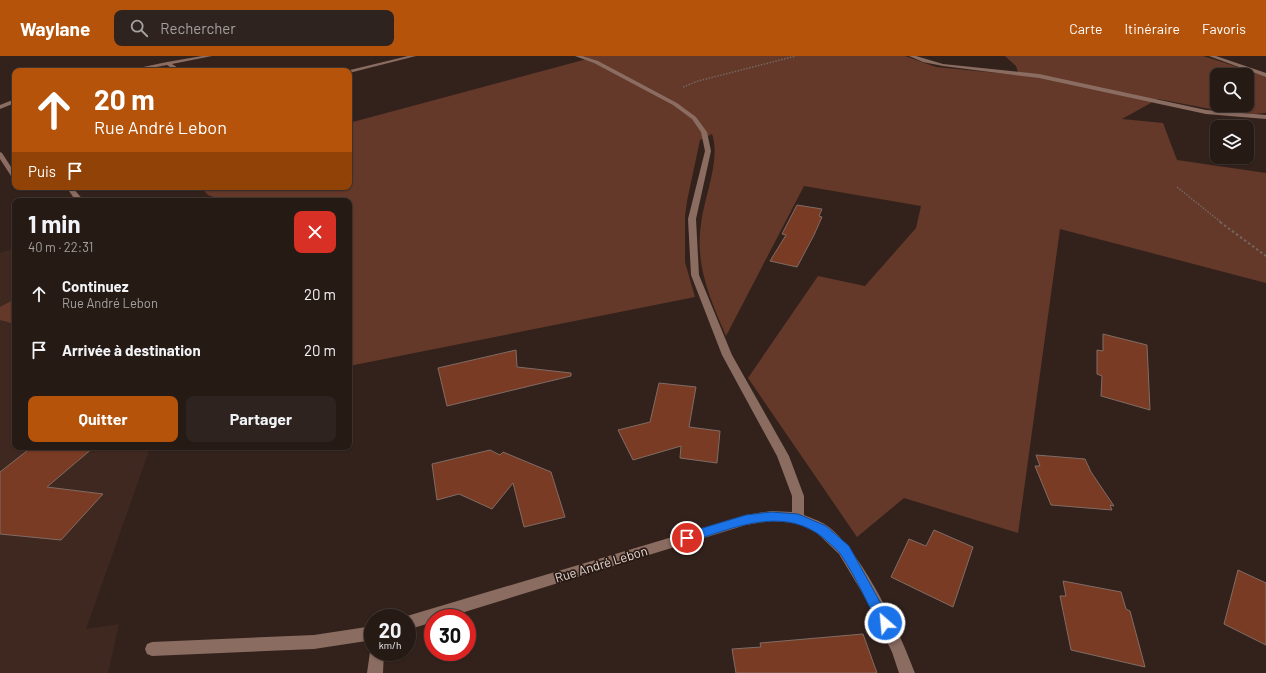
<!DOCTYPE html>
<html lang="fr">
<head>
<meta charset="utf-8">
<style>
	:root { --surface:#261a15; --page:#2e231e; --text:#f1f3f6; --muted:#a4a1a0; --line:#423834; --accent:#b45309 }
	body { margin:0; font-family:Barlow,sans-serif; background:var(--page); color:var(--text); height:100vh; display:flex; flex-direction:column; font-size:15px; white-space:nowrap }
	* { box-sizing:border-box; margin:0 }
	p { font-size:13px; color:var(--muted) }
	.icon { flex:none; width:22px; height:22px; fill:none; stroke:currentColor; stroke-width:2; stroke-linecap:round; stroke-linejoin:round }
	.map { position:relative; flex:1; overflow:hidden }
	.drawer { position:absolute; left:12px; top:142px; width:340px; height:252px; display:flex; flex-direction:column; background:var(--surface); border-radius:8px; box-shadow:0 1px 3px #0004,0 0 0 1px var(--line) }
	.drawer>* { flex:none }
	.guide { position:absolute; left:12px; top:12px; width:340px; height:122px; border-radius:8px; box-shadow:0 1px 3px #0004,0 0 0 1px var(--line); background:#b45309; color:#fff; overflow:hidden }
	.tools { position:absolute; left:1210px; top:12px; display:grid; gap:8px }
	.tools a { display:grid; place-items:center; width:44px; height:44px; border-radius:8px; background:var(--surface); box-shadow:0 1px 3px #0004,0 0 0 1px var(--line); font-size:20px }
	.speed { position:absolute; left:364px; top:553px; display:flex; gap:8px; font-size:20px; font-weight:700; text-align:center }
	.speed>* { display:grid; place-content:center; width:52px; height:52px; border-radius:50%; background:var(--surface); box-shadow:0 1px 3px #0004,0 0 0 1px var(--line); line-height:1 }
	.speed small { font-size:10px; font-weight:400 }
	.speed .limit { border:6px solid #d22; background:#fff; color:#111 }
	.pin { position:absolute; display:grid; place-items:center; width:34px; height:34px; color:#fff; margin:-17px; border:2px solid #fff; border-radius:50%; box-shadow:0 1px 4px #0007 }
	.me { position:absolute; width:44px; margin:-22px; rotate:333deg; stroke-linejoin:round; filter:drop-shadow(0 0 3px #0008) }
	.turn { display:flex; align-items:center; gap:14px; height:84px; padding:0 16px; font-size:18px }
	.turn .icon { width:52px; height:52px; stroke-width:2.5 }
	.turn b { display:block; font-size:28px; line-height:34px }
	.then { display:flex; align-items:center; height:38px; padding:0 16px; background:#0003; gap:8px; font-size:15px }
	.round { display:grid; place-items:center; flex:none; width:42px; height:42px; border-radius:8px; background:var(--page) }
	.headline { display:flex; align-items:center; justify-content:space-between; height:68px; padding:0 16px }
	h1 { font-size:24px; font-weight:700; line-height:30px }
	.button { display:flex; gap:8px; margin-top:auto; padding:8px 16px }
	.button a { flex:1; height:46px; border-radius:8px; background:var(--accent); color:#fff; font-size:16px; font-weight:700; line-height:46px; text-align:center }
	.button a+a { background:var(--page); color:var(--text) }
	ul { padding:0; list-style:none }
	li { display:flex; align-items:center; gap:12px; height:56px; padding:0 16px }
	li div { flex:1 }
	li b { display:block; font-size:15px }
	li em { font-style:normal }
	header { display:flex; align-items:center; gap:24px; box-sizing:border-box; height:56px; padding:0 20px; background:var(--accent); color:#fff }
	header strong { font-size:19px }
	nav { display:flex; gap:22px; margin-inline-start:auto; font-size:14px }
	.search { width:280px; height:36px; background:var(--page); display:flex; align-items:center; gap:10px; box-sizing:border-box; padding:0 14px; border-radius:8px; color:var(--muted); font-size:15px }
	.map>svg:first-child { display:block }
	.built { fill:#3f281f }
	.green { fill:#64392a; fill-rule:evenodd }
	.building { fill:#793b24; stroke:#806c64 }
	.lines { fill:none; stroke-linecap:round; stroke-linejoin:round }
	.path-far1 { stroke:#756661; stroke-width:1.5; stroke-dasharray:1.5 1.5; stroke-linecap:butt }
	.path { stroke:#756661; stroke-width:2; stroke-dasharray:2.5 2.5; stroke-linecap:butt }
	.minor { fill:#8a6c61; fill-rule:evenodd }
	.route { fill:#1a73e8; stroke:#114b97 }
	.labels { text-anchor:middle; dominant-baseline:central; stroke-width:3.5; stroke-linejoin:round; paint-order:stroke }
	.near-street-label { font-size:13px; fill:#e5d9d5; stroke:#291913 }
</style>
</head>
<body>
<header>
<strong>Waylane</strong>
<div class="search"><svg class="icon" aria-label="search" viewBox="0 0 24 24"><circle cx="10" cy="10" r="6"/><path d="M15 15l6 6"/></svg>Rechercher</div>
<nav><a>Carte</a><a>Itinéraire</a><a>Favoris</a></nav>
</header>
<div class="map">
<svg width="1266" height="617" viewBox="0 0 1266 617">
	<rect width="100%" height="100%" fill="#33221c"/>
	<path class="built" d="M15,192V391L150,392L86,573L119,568L108,617H0V197Z"/>
	<path class="green" d="M581,0H905L936,11L1019,19L1016,10L1005,0H1203L1266,20V57L1255,58L1226,56L1158,43L1122,63L1163,67L1177,104L1266,117V227L1060,173L1018,477L904,442L857,481L748,322L818,220L865,230L916,172L921,150L804,130L726,280C710,242 695,210 701,168C704,141 721,104 712,78L700,84L687,145L685,160V206L695,241L349,310V145H224L208,139L200,131H349V67L587,3ZM1217,19H1247V49H1217Z
		M15,243V268L0,264V251Z"/>
	<path class="building" d="M797,149L822,153L819,160L822,161L814,179L797,211L770,205L786,179L782,178Z
		M1103,278L1147,289L1150,354L1101,340L1102,320L1097,318V294L1103,295Z
		M516,294L517,311L571,317V320L447,350L438,312Z
		M659,327L696,331L689,371L720,375L717,407L680,402L681,390L633,404L618,374L650,366Z
		M32,391H94L47,431L103,438L61,484L0,478V416Z
		M490,394L500,399L503,396L551,416L565,461L524,471L513,427L492,453L459,438L437,444L432,408Z
		M1036,399L1085,403L1091,416L1114,450L1110,449L1112,454L1051,449L1035,410H1040Z
		M934,474L973,491L953,551L891,521L909,483L926,490Z
		M1238,514L1266,527V589L1224,568Z
		M1063,525L1121,536L1126,553L1130,555L1145,611L1071,594L1060,540H1066Z
		M863,578L877,617H736L732,593L761,591L760,587Z"/>
	<g class="lines">
		<path class="path-far1" d="M683,31L698,25L796,0
			M1177,131L1222,167"/>
		<path class="path" d="M1220,166L1266,200"/>
		<path class="minor" d="M202,0H212L172,8L183,15H176L167,9L135,15H124L167,6Z
			M408,0H416L349,17V15H346Z
			M575,0H582L598,5L677,47L696,61L707,76L711,95L696,163L699,219L732,299L789,400L804,440V459C811,462 820,465 826,469C860,492 901,578 915,617H899L892,596L866,543L839,498L817,477L797,467L771,465L746,469L445,562H433V566L407,574V562H403L407,560L746,459L771,455L792,456V440L777,400L722,299L691,219L688,163L705,95L701,76L692,63L673,49L594,7Z
			M909,0H916L943,8L1039,18L1206,54L1266,59V63L1206,58L1039,22L943,10L923,6Z
			M1209,0H1216L1266,17V21Z
			M15,43V47L0,53V49Z
			M0,96L2,97L15,117V124L13,123L0,103Z
			M51,131L73,132L84,145H76L69,135L55,133Z
			M373,570V584L314,593L152,600L147,598L145,593L147,588L152,586L314,579Z
			M373,590V596H384L383,617H367L370,596Z"/>
	</g>
	<path class="route" d="M771,456L798,458L826,470L849,490L889,562L891,567L889,571L885,573L880,571C867,547 856,521 841,499C838,494 832,490 828,486C787,447 733,472 687,487L683,485L682,482L683,478L746,459Z"/>
	<g class="labels">
		<g class="near-street-label">
			<text transform="translate(601 508) rotate(-17)">Rue André Lebon</text>
		</g>
	</g>
</svg>
<div class="tools">
<a><svg class="icon" aria-label="search" viewBox="0 0 24 24"><circle cx="10" cy="10" r="6"/><path d="M15 15l6 6"/></svg></a>
<a><svg class="icon" aria-label="layers" viewBox="0 0 24 24"><path d="M12 4l9 5-9 5-9-5zM3 14l9 5 9-5"/></svg></a>
</div>
<div class="speed"><div>20<small>km/h</small></div><div class="limit">30</div></div>
<div class="pin" style="left:687px;top:482px;background:#d93025"><svg class="icon" aria-label="arrive" viewBox="0 0 24 24"><path d="M6 21V4h12l-3 4 3 4H6"/></svg></div>
<svg class="me" style="left:885px;top:567px" viewBox="-20 -20 40 40"><circle r="17" fill="#1a73e8" stroke="#fff" stroke-width="3"/><path d="M0-11L8 9 0 5-8 9z" fill="#fff"/></svg>
<div class="guide">
<div class="turn"><svg class="icon" aria-label="ahead" viewBox="0 0 24 24"><path d="M12 20V5M6 11l6-6 6 6"/></svg><div><b>20 m</b>Rue André Lebon</div></div>
<div class="then">Puis<svg class="icon" aria-label="arrive" viewBox="0 0 24 24"><path d="M6 21V4h12l-3 4 3 4H6"/></svg></div>
</div>
<section class="drawer">
<div class="headline"><div><h1>1 min</h1><p>40 m · 22:31</p></div><a class="round" style="background:#d93025;color:#fff"><svg class="icon" aria-label="close" viewBox="0 0 24 24"><path d="M6 6l12 12M18 6L6 18"/></svg></a></div>
<ul>
<li><svg class="icon" aria-label="ahead" viewBox="0 0 24 24"><path d="M12 20V5M6 11l6-6 6 6"/></svg><div><b>Continuez</b><p>Rue André Lebon</p></div><em>20 m</em></li>
<li><svg class="icon" aria-label="arrive" viewBox="0 0 24 24"><path d="M6 21V4h12l-3 4 3 4H6"/></svg><div><b>Arrivée à destination</b></div><em>20 m</em></li>
</ul>
<div class="button"><a>Quitter</a><a>Partager</a></div>
</section>
</div>
</body>
</html>
